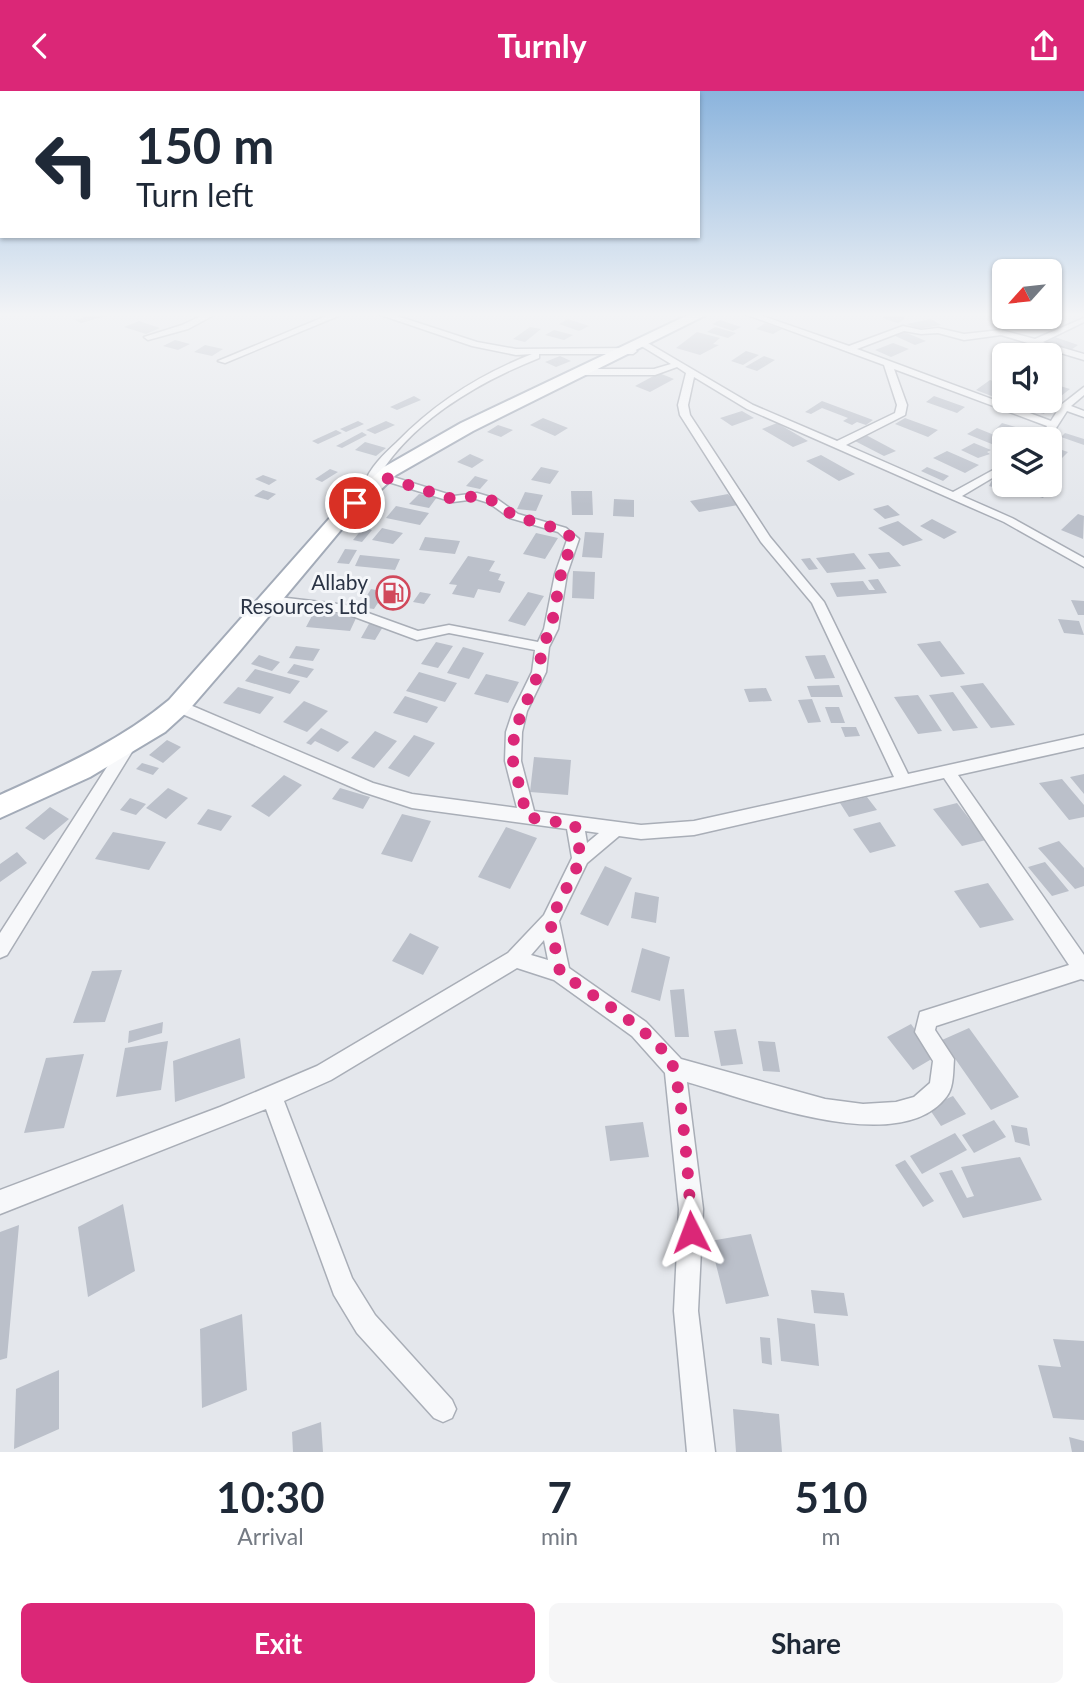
<!DOCTYPE html>
<html lang="en">
<head>
<meta charset="utf-8">
<style>
	:root { --surface:#fff; --page:#f6f6f7; --text:#1f2937; --muted:#747a83; --accent:#db2777 }
	body { margin:0; font-family:Lato,sans-serif; background:var(--page); color:var(--text); height:100vh; display:flex; flex-direction:column; font-size:26px; white-space:nowrap }
	* { box-sizing:border-box; margin:0 }
	p { font-size:23px; color:var(--muted) }
	.icon { flex:none; width:38px; height:38px; fill:none; stroke:currentColor; stroke-width:2; stroke-linecap:round; stroke-linejoin:round }
	.map { position:relative; height:1361px; overflow:hidden }
	.side { display:flex; flex-direction:column; background:var(--surface); flex:1 }
	.side>* { flex:none }
	.banner { position:absolute; left:0px; top:0px; width:700px; height:147px; box-shadow:0 2px 5px #0004; background:#fff; color:var(--text); overflow:hidden }
	.needle { width:46px; rotate:243deg }
	.tools { position:absolute; left:992px; top:168px; display:grid; gap:14px }
	.tools a { display:grid; place-items:center; width:70px; height:70px; border-radius:10px; background:var(--surface); box-shadow:0 2px 5px #0004; font-size:35px }
	.pin { position:absolute; display:grid; place-items:center; width:60px; height:60px; color:#fff; margin:-30px; border:4px solid #fff; border-radius:50%; box-shadow:0 2px 7px #0007 }
	.me { position:absolute; width:77px; margin:-38px; rotate:357deg; stroke-linejoin:round; filter:drop-shadow(0 0 5px #0008) }
	.turn { display:flex; align-items:center; gap:24px; height:147px; padding:0 21px; font-size:32px }
	.turn .icon { width:91px; height:91px; stroke-width:2.5 }
	.turn b { display:block; font-size:49px; line-height:60px }
	.eta { display:flex; justify-content:space-evenly; align-items:center; height:119px; text-align:center }
	.eta b { font-size:42px; font-weight:700; line-height:49px }
	.primary-button { display:flex; gap:14px; margin-top:auto; padding:14px 21px }
	.primary-button a { flex:1; height:80px; border-radius:10px; background:var(--accent); color:#fff; font-size:28px; font-weight:700; line-height:80px; text-align:center }
	.primary-button a+a { background:var(--page); color:var(--text) }
	header { display:flex; justify-content:space-between; align-items:center; height:91px; padding:0 21px; background:var(--accent); color:#fff; font-size:32px; font-weight:700 }
	.map>svg:first-child { display:block }
	.building { fill:#bbc0ca }
	.lines { fill:none; stroke-linecap:round; stroke-linejoin:round }
	.street-casing { stroke:#a9aeb7; stroke-width:3 }
	.primary-casing { stroke:#a3abb8; stroke-width:4 }
	.street { fill:#f7f8fa; fill-rule:evenodd }
	.primary { fill:#fff; fill-rule:evenodd }
	.route { stroke:#db2777; stroke-width:12; stroke-dasharray:0 21.6 }
	.labels { text-anchor:middle; dominant-baseline:central; stroke-width:6; stroke-linejoin:round; paint-order:stroke }
	.poi-label { font-size:21px; fill:#2b3445; stroke:#f4f6f9; text-anchor:end }
</style>
</head>
<body>
<header><svg class="icon" aria-label="back" viewBox="0 0 24 24"><path d="M15 5l-7 7 7 7"/></svg>Turnly<svg class="icon" aria-label="share" viewBox="0 0 24 24"><path d="M12 15V3M7 8l5-5 5 5M5 13v7h14v-7"/></svg></header>
<div class="map">
<svg width="1084" height="1361" viewBox="0 0 1084 1361">
	<rect width="100%" height="100%" fill="#e4e7ec"/>
	<path class="building" d="M94,223L110,224L81,232L75,229Z
		M889,223H893L906,227L898,232L882,227Z
		M568,228L589,235L579,240L559,233Z
		M931,228L941,234L918,238L907,233Z
		M720,229L741,236L733,240L712,233Z
		M139,230L160,237L146,243L124,236Z
		M765,232L782,238L773,243L756,238Z
		M530,236L541,238L525,251L513,248Z
		M715,236L736,242L728,247L707,241Z
		M554,239L573,244L564,249L545,244Z
		M902,240L926,250L915,254L891,243Z
		M697,241L720,247L713,253L719,254L700,264L676,257Z
		M1052,245L1078,254L1071,259L1044,250Z
		M175,249L190,253L178,259L163,255Z
		M893,252L909,258L891,266L875,259Z
		M205,254L223,258L212,265L194,261Z
		M746,260L759,264L743,274L731,270Z
		M560,265L571,270L556,276L545,271Z
		M764,265L775,269L757,280L745,276Z
		M659,282L674,288L650,301L635,295Z
		M990,289L1004,294V298L994,306L976,299Z
		M1054,293L1070,298L1061,305L1050,301Z
		M414,305L421,309L397,319L390,316Z
		M934,305L965,316L957,322L926,311Z
		M822,310L873,329L866,334L857,331L852,334L843,330L848,327L822,317L811,323L805,321Z
		M1031,310H1037L1051,314L1044,323L1025,318Z
		M742,320L754,327L732,335L720,327Z
		M543,327L568,337L555,345L530,334Z
		M905,327L938,339L928,346L895,333Z
		M358,330L364,333L346,341L340,338Z
		M386,330L395,334L375,343L366,339Z
		M777,332L808,350L793,356L762,338Z
		M1002,332L1025,339L1018,345L996,338Z
		M498,334L513,339L501,346L487,341Z
		M977,337L1004,348V358L967,343Z
		M336,339L342,342L318,353L312,350Z
		M362,341L367,344L342,357L336,355Z
		M1065,342L1084,348V354L1061,346Z
		M866,344L896,360L884,365L853,349Z
		M365,351L386,357L376,365L355,359Z
		M974,352L991,359L987,361L990,363L978,367L961,359Z
		M1050,355L1068,361L1061,368L1050,365Z
		M947,360L979,374L965,382L933,367Z
		M470,363L484,369L472,377L457,371Z
		M821,364L855,383L839,390L806,370Z
		M541,376L559,380L550,393L531,389Z
		M927,376L949,385L943,390L921,380Z
		M330,378L338,381L322,391L315,388Z
		M263,384L277,389L269,394L255,388Z
		M475,385L488,389L480,398L466,395Z
		M992,389L1004,394L1016,396L1013,402L989,395Z
		M1026,394H1042L1051,396L1043,407L1021,400Z
		M263,399L276,403L268,409L254,405Z
		M571,400H592L593,424H572Z
		M525,401L543,404L536,420L517,418Z
		M419,403L437,406L429,417L409,413Z
		M728,403L738,414L699,421L690,410Z
		M614,408L634,409V426L613,425Z
		M888,414L900,424L885,428L873,418Z
		M396,415L429,422L420,434L386,427Z
		M1078,423L1084,425L1083,448L1061,439Z
		M932,428L957,441L944,448L920,435Z
		M898,430L923,449L903,455L878,437Z
		M363,437L372,439L362,451L353,449Z
		M382,437L403,442L393,453L372,449Z
		M585,441L604,442L602,467L582,466Z
		M536,442L558,447L545,468L523,463Z
		M425,446L460,450L455,463L419,459Z
		M345,458L357,459L349,473L337,472Z
		M889,461L901,475L879,478L868,463Z
		M854,462L866,478L827,482L816,467Z
		M360,464L400,468L395,479L355,475Z
		M468,465L495,470L489,480L501,483L498,489L505,491L500,502L478,498L474,507L452,503L457,494L449,493Z
		M810,467L818,478L809,479L801,468Z
		M573,480L595,481L594,508L572,507Z
		M878,488L887,502L837,506L830,492L863,490L869,499H875L868,489Z
		M371,498L385,501L374,518L360,516Z
		M420,501L431,503L424,513L413,511Z
		M528,501L544,505L525,535L508,530Z
		M1071,509L1084,510V524H1078Z
		M314,521L357,525L350,540L306,536Z
		M1058,528L1079,530L1084,544L1064,542Z
		M370,531L384,534L375,549L361,547Z
		M940,550L965,583L941,586L917,553Z
		M436,551L453,555L438,577L421,573Z
		M296,555L320,558L313,570L289,567Z
		M463,556L484,562L469,588L447,582Z
		M259,564L280,571L272,580L251,573Z
		M825,564L835,587L815,588L805,565Z
		M294,573L314,578L307,587L287,582Z
		M255,578L300,590L290,603L245,590Z
		M419,581L457,592L445,611L406,600Z
		M486,583L519,591L508,612L474,603Z
		M983,592L1015,634L991,637L960,595Z
		M839,594L843,606H811L807,595Z
		M238,596L274,606L260,623L223,612Z
		M766,597L772,610L749,611L744,598Z
		M953,601L978,637L953,640L929,604Z
		M918,604L942,640L918,643L894,606Z
		M405,605L438,616L427,632L393,622Z
		M812,608L821,631L808,632L798,609Z
		M304,610L328,620L307,641L283,631Z
		M825,616H839L845,632H831Z
		M841,636H856L860,645L845,646Z
		M321,637L349,651L338,661L315,650L311,654L306,652Z
		M375,640L397,650L374,677L351,667Z
		M414,644L435,652L409,686L388,677Z
		M167,649L181,656L163,672L149,664Z
		M534,666L571,669L568,704L530,701Z
		M142,672L159,677L153,684L136,678Z
		M1084,683V703L1070,686Z
		M284,684L302,694L269,726L251,715Z
		M1062,688L1084,714V726L1069,729L1039,692Z
		M168,697L188,707L166,728L146,717Z
		M340,697L370,706L363,718L332,708Z
		M867,706L877,719L849,726L840,712Z
		M130,707L146,713L136,724L120,719Z
		M957,712L986,749L962,755L933,718Z
		M50,716L69,728L44,749L25,737Z
		M208,718L232,725L221,740L197,733Z
		M402,723L431,730L412,771L381,763Z
		M880,731L896,755L870,762L853,738Z
		M506,736L537,747L510,798L478,786Z
		M113,741L166,751L149,779L95,768Z
		M1059,750L1084,777V795L1075,798L1038,757Z
		M17,761L27,772L0,791V773Z
		M1045,771L1069,800L1052,805L1028,776Z
		M605,775L632,787L608,835L580,823Z
		M988,792L1014,829L980,837L954,800Z
		M635,801L659,806L656,832L631,827Z
		M410,842L439,856L423,884L392,870Z
		M642,857L670,866L660,910L631,901Z
		M122,879L105,931L73,932L92,880Z
		M684,898L689,946H675L670,899Z
		M163,931L162,942L128,952L129,940Z
		M911,933L935,966L913,979L887,946Z
		M969,937L1019,1006L991,1019L942,949Z
		M736,938L743,973L721,975L714,940Z
		M240,947L245,987L175,1011L173,970Z
		M168,950L161,999L116,1006L125,957Z
		M758,950L775,951L780,981L763,980Z
		M84,963L64,1037L24,1042L46,967Z
		M953,1005L966,1023L941,1035L928,1016Z
		M994,1029L1006,1046L974,1062L962,1044Z
		M643,1031L649,1066L610,1070L605,1035Z
		M1011,1034L1027,1037L1030,1055L1015,1051Z
		M955,1042L967,1059L922,1083L910,1065Z
		M1020,1066L1042,1109L963,1127L939,1082L952,1079L967,1107L974,1105L961,1076Z
		M905,1069L934,1110L923,1116L895,1074Z
		M123,1113L135,1180L88,1206L78,1136Z
		M19,1134L7,1267L0,1269V1141Z
		M751,1143L769,1205L726,1213L710,1150Z
		M811,1199L844,1202L848,1225L814,1222Z
		M242,1223L247,1299L202,1317L200,1238Z
		M777,1227L815,1233L819,1275L781,1270Z
		M760,1246L770,1247L772,1274L762,1272Z
		M1053,1248L1084,1250V1329L1053,1327L1038,1274L1061,1276Z
		M59,1279V1338L14,1358L16,1298Z
		M733,1318L779,1323L782,1361H736Z
		M321,1331L323,1361H293L292,1341Z
		M1069,1346L1084,1350V1361H1072Z"/>
	<g class="lines">
		<defs>
			<path id="street" d="M205,223H216L188,238L148,249L144,246L182,234Z
				M331,223H343L225,272L218,270Z
				M378,223H391L477,251L516,258L633,257L637,260L633,263H539V267C476,292 406,333 373,395L369,396L364,393C370,376 384,363 397,351C436,311 481,283 532,263L516,264L472,255Z
				M745,223H757L849,255L903,235L921,239L938,237L964,243L1001,239L1035,248L1084,227V231L1043,251L1084,263V269L1001,244L964,249L938,242L921,243L904,240L857,258L1051,330L1061,314L1084,296V304L1071,315L1084,320V326L1067,320L1049,348H1039L1047,335L894,278L907,314L905,324L846,354L953,401L1004,373V380L962,405L1012,427L1084,467V476L1004,431L747,318L694,286L688,314L690,324L770,446L824,511L908,683L1084,644V656L958,684L1084,864V889L1081,888L936,935L935,939L954,968C953,979 954,996 947,1005C900,1069 749,1008 687,991L703,1118L698,1220L715,1361H687L674,1220L679,1118L665,982L632,945L554,889L517,877L331,989L284,1010L352,1187L375,1224L452,1309L456,1318L452,1327L443,1331L434,1327L357,1242L334,1204L266,1018L0,1123V1099L220,1016L317,975L508,862L544,824L572,767L567,738L412,717L363,701L173,619L171,615L178,610L183,611L373,692L412,703L517,717L505,670L506,641L513,620L532,581L535,559L449,542L417,549L344,522L270,513L264,509L270,505L346,514L418,540L449,534L538,551L544,538L555,483L567,449L558,441L510,427L489,412L476,408L453,411L379,388V384H387L454,405L477,402L497,408L518,423L566,437L579,448L567,483L558,538L549,556L546,581L527,620L522,641L521,670L534,720L641,734L694,730L894,686L812,512L761,451L680,324L678,314L686,282L677,276L655,284H581L577,281L581,278H654L671,273L638,253L637,251L641,248L753,314L837,350L895,322L897,314L884,274ZM944,687L1069,874L920,921L915,941L933,970L930,992L914,1006L896,1011L863,1013L825,1008L681,968L646,931L569,877L559,830L587,772L619,745L641,748L694,744ZM585,740L599,742L587,752ZM544,849L548,869L531,864Z
				M130,646L138,652L135,656L7,864L0,867V842L125,648Z"/>
			<path id="primary" d="M690,223H708L473,340L396,384L350,428L238,562L187,621L165,641L90,686L0,727V704C59,677 119,651 169,609L336,420L384,376L461,332Z"/>
		</defs>
		<use href="#street" class="street-casing"/>
		<use href="#primary" class="primary-casing"/>
		<use href="#street" class="street"/>
		<use href="#primary" class="primary"/>
	</g>
	<linearGradient id="sky" x2="0" y2="1"><stop stop-color="#8bb4dd"/><stop offset="0.54" stop-color="#f3f4f6"/><stop offset="1" stop-color="#f3f4f6" stop-opacity="0"/></linearGradient>
	<rect width="1084" height="414" fill="url(#sky)"/>
	<g class="lines">
		<path class="route" d="M355,412L383,386L453,408L477,405L493,410L514,425L562,439L573,448L561,483L551,538L542,556L539,581L514,641L513,670L527,726L575,734L581,768L550,830L560,881C593,906 646,935 669,967C682,983 691,1113 691,1141"/>
	</g>
	<defs>
		<symbol id="fuel-ring" viewBox="-11 -11 22 22"><circle r="9.5" fill="#f4f6f9" stroke="#d1495b" stroke-width="1.5"/><path d="M-5.5-6h7V0h2V4h1.3V-2.5L3-4.5l.8-.8L6-3V5H2.5V1h-1V6h-7ZM-4.2-4.7v3.2H.2V-4.7Z" fill="#d1495b"/></symbol>
	</defs>
	<g fill-rule="evenodd">
		<use href="#fuel-ring" x="374" y="483" width="38" height="38"/>
	</g>
	<g class="labels">
		<g class="poi-label">
			<text x="368" y="490">Allaby<tspan x="368" dy="24">Resources Ltd</tspan></text>
		</g>
	</g>
</svg>
<div class="tools">
<a><svg class="needle" viewBox="-14 -14 28 28"><path d="M0-13l5 13h-10z" fill="#e53935"/><path d="M0 13l5-13h-10z" fill="#747a83"/></svg></a>
<a><svg class="icon" aria-label="sound" viewBox="0 0 24 24"><path d="M4 9h4l5-4v14l-5-4H4zM17 9q2 3 0 6"/></svg></a>
<a><svg class="icon" aria-label="layers" viewBox="0 0 24 24"><path d="M12 4l9 5-9 5-9-5zM3 14l9 5 9-5"/></svg></a>
</div>
<div class="pin" style="left:355px;top:412px;background:#d93025"><svg class="icon" aria-label="arrive" viewBox="0 0 24 24"><path d="M6 21V4h12l-3 4 3 4H6"/></svg></div>
<svg class="me" style="left:691px;top:1141px" viewBox="-20 -20 40 40"><path d="M0-17L14 15 0 8-14 15z" fill="#db2777" stroke="#fff" stroke-width="4"/></svg>
<div class="banner">
<div class="turn"><svg class="icon" aria-label="left" viewBox="0 0 24 24"><path d="M17 20v-9H6M10 6l-5 5 5 5"/></svg><div><b>150 m</b>Turn left</div></div>
</div>
</div>
<section class="side">
<div class="eta">
<div><b>10:30</b><p>Arrival</p></div>
<div><b>7</b><p>min</p></div>
<div><b>510</b><p>m</p></div>
</div>
<div class="primary-button"><a>Exit</a><a>Share</a></div>
</section>
</body>
</html>
